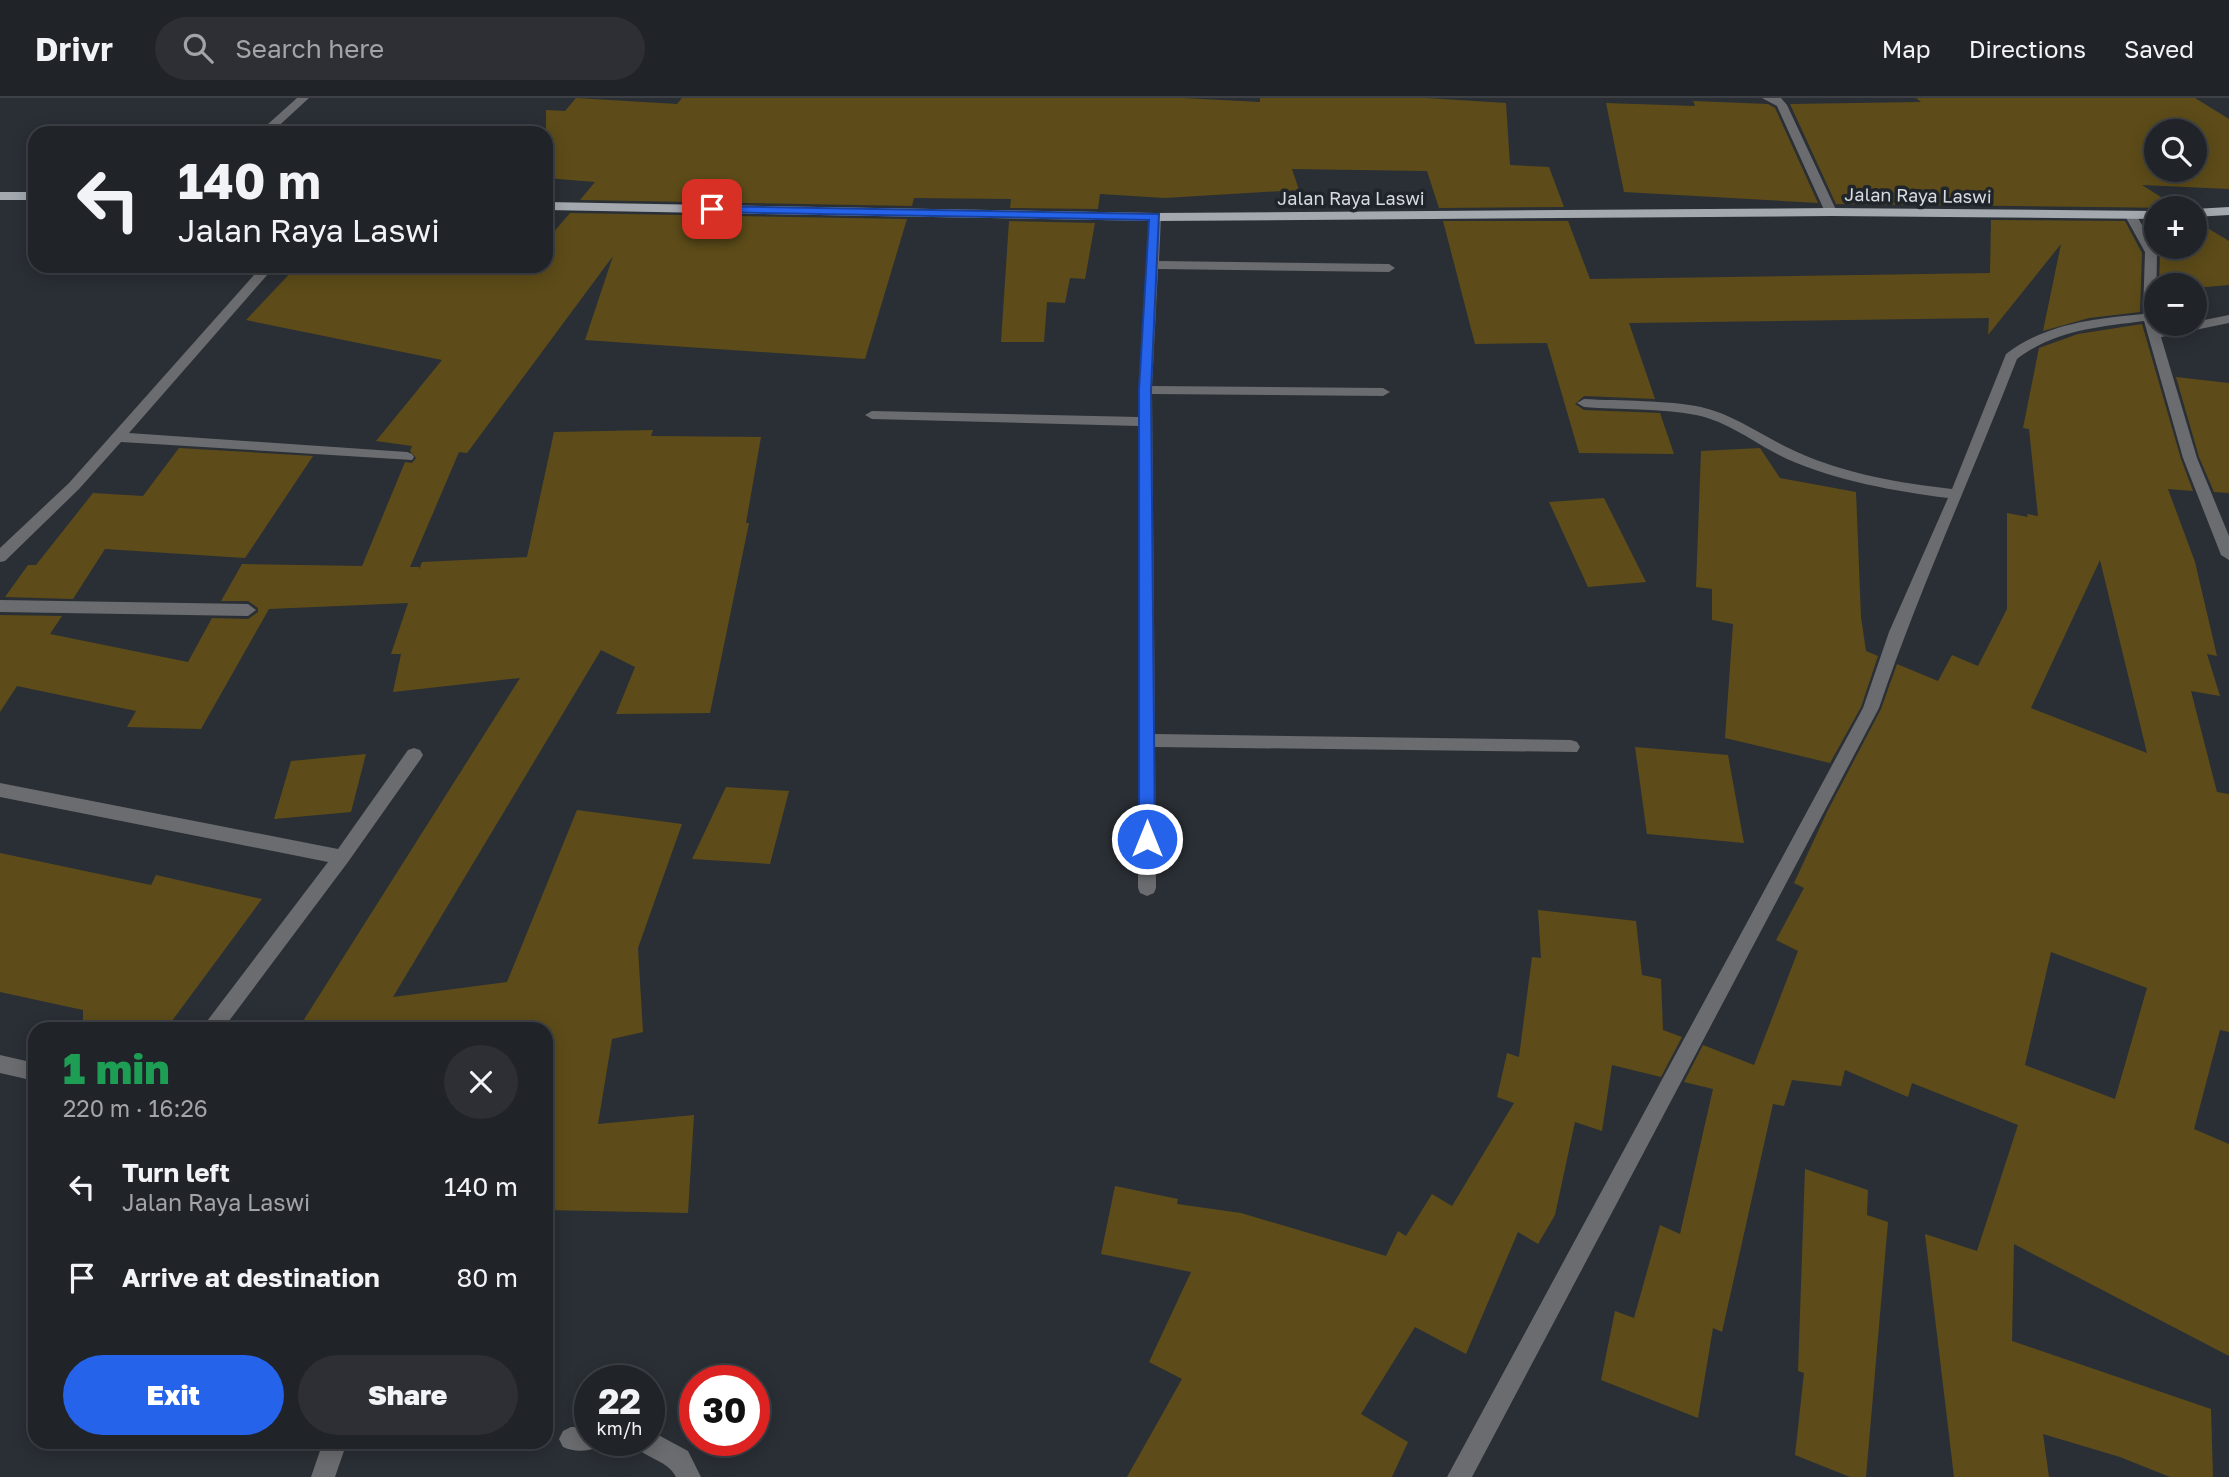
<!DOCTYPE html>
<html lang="en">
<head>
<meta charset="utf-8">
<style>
	:root { --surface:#202328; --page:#2d2f34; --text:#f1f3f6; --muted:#a2a4a8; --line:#3d4045; --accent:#2563eb }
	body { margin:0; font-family:"Golos Text",sans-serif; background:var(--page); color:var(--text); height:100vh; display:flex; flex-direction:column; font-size:26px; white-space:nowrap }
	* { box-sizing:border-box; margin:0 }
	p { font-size:23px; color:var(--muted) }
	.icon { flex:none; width:38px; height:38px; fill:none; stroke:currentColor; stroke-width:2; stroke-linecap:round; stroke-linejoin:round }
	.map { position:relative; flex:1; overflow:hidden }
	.side { position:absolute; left:28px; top:924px; width:525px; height:427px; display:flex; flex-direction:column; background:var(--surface); border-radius:21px; box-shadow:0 4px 18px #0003,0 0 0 2px var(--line) }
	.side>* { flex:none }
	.banner { position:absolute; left:28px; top:28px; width:525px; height:147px; border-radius:21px; box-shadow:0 4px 18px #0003,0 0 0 2px var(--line); background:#202328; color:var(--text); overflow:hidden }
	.fabs { position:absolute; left:2144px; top:21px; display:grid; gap:14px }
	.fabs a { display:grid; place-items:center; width:63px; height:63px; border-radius:50%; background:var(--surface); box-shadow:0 4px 18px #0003,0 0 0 2px var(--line); font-size:35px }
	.speed { position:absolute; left:574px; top:1267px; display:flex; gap:14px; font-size:35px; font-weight:700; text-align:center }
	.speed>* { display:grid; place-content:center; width:91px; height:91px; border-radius:50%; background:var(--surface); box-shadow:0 4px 18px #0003,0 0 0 2px var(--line); line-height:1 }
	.speed small { font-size:18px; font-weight:400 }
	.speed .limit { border:10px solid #d22; background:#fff; color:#111 }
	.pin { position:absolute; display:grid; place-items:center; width:60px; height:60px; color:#fff; margin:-30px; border-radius:14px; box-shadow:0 4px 10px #0006 }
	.me { position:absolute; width:77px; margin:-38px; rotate:0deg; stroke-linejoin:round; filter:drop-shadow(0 0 5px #0008) }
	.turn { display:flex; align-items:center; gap:24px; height:147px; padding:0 35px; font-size:32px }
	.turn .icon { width:91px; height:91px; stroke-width:2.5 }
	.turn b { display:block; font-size:49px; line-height:60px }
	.round { display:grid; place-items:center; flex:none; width:74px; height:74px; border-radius:37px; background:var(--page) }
	.summary { display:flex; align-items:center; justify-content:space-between; height:119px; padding:0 35px }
	h1 { font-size:42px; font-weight:800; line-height:52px; color:#1e9e55 }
	.button { display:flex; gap:14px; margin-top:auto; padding:14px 35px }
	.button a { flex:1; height:80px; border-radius:42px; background:var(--accent); color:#fff; font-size:28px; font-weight:800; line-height:80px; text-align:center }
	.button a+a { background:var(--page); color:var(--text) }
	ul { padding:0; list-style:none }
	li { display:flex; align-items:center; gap:21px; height:91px; padding:0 35px }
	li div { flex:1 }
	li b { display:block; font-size:26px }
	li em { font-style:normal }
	header { display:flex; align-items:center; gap:42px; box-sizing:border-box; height:98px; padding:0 35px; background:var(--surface); border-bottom:2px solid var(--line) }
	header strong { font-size:33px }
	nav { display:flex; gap:38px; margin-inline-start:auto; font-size:24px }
	.search { width:490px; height:63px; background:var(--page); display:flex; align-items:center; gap:18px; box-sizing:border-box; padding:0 24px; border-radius:38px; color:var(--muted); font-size:26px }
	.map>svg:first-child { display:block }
	.building { fill:#5d4c19; fill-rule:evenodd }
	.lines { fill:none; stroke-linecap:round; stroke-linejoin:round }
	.minor { fill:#6a6c6f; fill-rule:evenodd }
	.major { fill:#a4a9b0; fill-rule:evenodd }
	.route { fill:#2563eb; stroke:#184099; stroke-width:2 }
	.labels { text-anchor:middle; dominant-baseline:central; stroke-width:7; stroke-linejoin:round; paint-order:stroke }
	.far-street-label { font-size:18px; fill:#d7dade; stroke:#20252b }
</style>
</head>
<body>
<header>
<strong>Drivr</strong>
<div class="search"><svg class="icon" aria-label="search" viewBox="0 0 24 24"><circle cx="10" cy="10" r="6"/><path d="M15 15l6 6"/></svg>Search here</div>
<nav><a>Map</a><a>Directions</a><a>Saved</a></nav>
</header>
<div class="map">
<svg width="2229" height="1379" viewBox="0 0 2229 1379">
	<rect width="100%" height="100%" fill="#2a2f35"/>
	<path class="building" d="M576,0L677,6L682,0H1183L1260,4V0H1427L1506,5L1510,67L1549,69L1564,109L1439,110L1427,73L1292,71L1299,92L1165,100L1100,96L1098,111L1010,110L1011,101L914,100L912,108L580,102L595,84L546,80V12L565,13Z
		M1916,0H2195L2229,21V91L2142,87L2178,110L1836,106L1790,6L1921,4ZM2156,33H2194V72H2156Z
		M1693,3L1768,6L1775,10L1818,105L1624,94L1606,5L1695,8Z
		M570,115L907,121L865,261L585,242L613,158L467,355L459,354L410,469H419V472L422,464L527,459L554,334L653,332L651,338L761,339L746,425H749L710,615L616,616L635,569L601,552L393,899L507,884L577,712L682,726L638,850L643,934L612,941L598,1026L694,1017L688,1115L546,1112V931H298L520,580L393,594L401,556H391L408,505L269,511L201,631L127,629L136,613L17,588L0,614V517L62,518L50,536L188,564L212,520L248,521L258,514V510L248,503H221L242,466L362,468L405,364L412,365L416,360L410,353L412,348L376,343L442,262L246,222L297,168H546V143Z
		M1991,122L2125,123L2142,155L2140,214L2089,220L2043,233L2061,146L1988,237L1989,220L1629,225L1655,301L1584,298L1575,306L1584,312L1660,315L1674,356L1579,355L1547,245L1475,246L1443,123H1568L1590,181L1990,175Z
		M2194,122L2229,143V187L2194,190V187H2159L2160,154L2157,149H2194Z
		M1009,123L1095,125L1085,181L1070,180L1065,205L1047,204L1044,244H1001Z
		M2142,226L2181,361L2193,393L2168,391L2195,464L2217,558L2207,556L2220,598L2191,593L2217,694L2229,696V934L2220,932L2194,1031L2229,1046V1258L2014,1146L2012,1243L2211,1311L2213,1379H2170L2120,1359L2043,1336L2049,1379H1954L1925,1136L1977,1153L2018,1027L1912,985L1908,999L1845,972L1841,988L1792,982L1784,1008L1773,1006L1722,1234L1713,1230L1698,1320L1601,1282L1615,1213L1634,1220L1660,1127L1680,1136L1713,991L1684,984L1703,947L1754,967L1798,853L1776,842L1804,790L1794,785L1827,714L1881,611L1897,566L1938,583L1952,557L1978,568L2007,511V415L2028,419L2027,416L2038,418L2029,331L2023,330L2039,250L2078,236ZM2100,462L2147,655L2031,610ZM2051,854L2147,890L2115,1001L2025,967Z
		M2176,279L2229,285V395L2214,394L2199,359Z
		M179,350L313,358L245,460L105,451L73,501L5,499L28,467H36L93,395L143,398Z
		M1760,350L1780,380L1856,394L1861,519L1866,553L1878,558L1861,609L1830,665L1725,640L1733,526L1712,522V491L1696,489L1701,353Z
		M1604,400L1646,484L1588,489L1549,404Z
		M1635,649L1728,657L1744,745L1647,736Z
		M366,656L351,714L274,721L291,663Z
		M726,689L789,693L770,766L692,761Z
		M0,755L151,787L156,777L262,801L166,931H109L83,925V912L0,894Z
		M1538,812L1636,823L1642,877L1661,881L1663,932L1682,939L1661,979L1612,967L1602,1033L1575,1024L1555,1117L1538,1146L1518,1134L1466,1256L1415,1229L1361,1316L1408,1344L1392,1379H1127L1182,1281L1149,1264L1191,1174L1101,1156L1115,1088L1178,1101L1177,1106L1241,1115L1386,1158L1398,1133L1406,1138L1432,1096L1452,1108L1514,1005L1497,999L1507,955L1519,959L1532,859L1541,860Z
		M1805,1071L1868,1092L1867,1117L1888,1124L1866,1379H1850L1795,1357L1804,1275L1798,1273Z"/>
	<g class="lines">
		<path class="minor" d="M297,0H309L271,35H258Z
			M1762,0H1781L1787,7L1837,114L1835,117L1825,114L1777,8Z
			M2131,114L2137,118L2157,154L2156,219L2159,231L2229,217V225L2161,239L2197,360L2229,438V462L2221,457L2183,360L2144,223C2098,229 2055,232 2017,261C1972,377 1919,492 1879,610L1472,1379H1447L1863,610L1889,534L1948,400C1893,393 1838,383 1787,361C1757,347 1730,324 1696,317C1660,310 1620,312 1584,309L1577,305L1584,301C1620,303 1667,302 1701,309C1736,317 1765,340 1797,354C1846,376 1899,385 1952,391L2006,256C2047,225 2094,221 2143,216L2145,154L2125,118Z
			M1155,115L1161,119L1159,163L1389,166L1395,170L1389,174L1158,171L1152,288L1383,290L1390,294L1383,298L1152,296L1155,636L1571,642L1577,644L1580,649L1577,654L1155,649L1156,790L1154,795L1147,798L1140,795L1138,790V328L872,321L865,317L872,313L1138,319L1149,119Z
			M262,168H275L129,335L407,354L412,356L414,359L412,362L121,344L79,391L5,463L0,464V450L69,385Z
			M0,502L248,506L256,512L248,518L0,514Z
			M414,650L420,652L423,657L420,662L348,764L223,931H201L328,764L0,699V685L338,751L408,652Z
			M0,957L35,965V983L0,975Z
			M571,1329H590V1342H601L598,1349C587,1354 574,1354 563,1349L559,1341L563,1333Z
			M649,1332L688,1353L701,1379H676C667,1360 640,1361 632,1342H649Z
			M323,1344H347L335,1379H311Z"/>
		<path class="major" d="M0,94H35V102H0Z
			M546,104L1155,115L1831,110L2156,113V121L1831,118L1155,123L546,112Z
			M2229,109V117L2194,119V111Z"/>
	</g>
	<path class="route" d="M708,108L1159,116L1151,292L1155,741L1153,746H1141L1139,741V292L1149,122L712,114L708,113Z"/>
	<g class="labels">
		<g class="far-street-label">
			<text transform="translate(1918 97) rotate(1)">Jalan Raya Laswi</text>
			<text x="1351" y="100">Jalan Raya Laswi</text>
		</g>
	</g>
</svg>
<div class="fabs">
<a><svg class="icon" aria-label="search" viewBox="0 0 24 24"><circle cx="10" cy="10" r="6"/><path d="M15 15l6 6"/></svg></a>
<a>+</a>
<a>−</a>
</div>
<div class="speed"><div>22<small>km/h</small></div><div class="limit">30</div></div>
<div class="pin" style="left:712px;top:111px;background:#d93025"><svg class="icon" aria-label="arrive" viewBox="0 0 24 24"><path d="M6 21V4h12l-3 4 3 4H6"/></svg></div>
<svg class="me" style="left:1147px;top:741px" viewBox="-20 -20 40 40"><circle r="17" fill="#2563eb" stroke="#fff" stroke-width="3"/><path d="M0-11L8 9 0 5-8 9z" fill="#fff"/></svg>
<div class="banner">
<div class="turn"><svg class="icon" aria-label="left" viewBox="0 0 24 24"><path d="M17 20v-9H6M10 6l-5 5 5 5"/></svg><div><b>140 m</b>Jalan Raya Laswi</div></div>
</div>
<section class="side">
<div class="summary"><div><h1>1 min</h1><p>220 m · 16:26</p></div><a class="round"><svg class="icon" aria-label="close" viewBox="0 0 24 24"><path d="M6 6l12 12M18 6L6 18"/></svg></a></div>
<ul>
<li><svg class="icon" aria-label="left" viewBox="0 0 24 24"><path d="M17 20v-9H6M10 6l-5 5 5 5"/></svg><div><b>Turn left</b><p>Jalan Raya Laswi</p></div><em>140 m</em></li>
<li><svg class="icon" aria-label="arrive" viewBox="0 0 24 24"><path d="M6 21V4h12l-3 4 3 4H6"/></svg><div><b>Arrive at destination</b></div><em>80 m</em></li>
</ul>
<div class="button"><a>Exit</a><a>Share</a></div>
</section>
</div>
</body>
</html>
